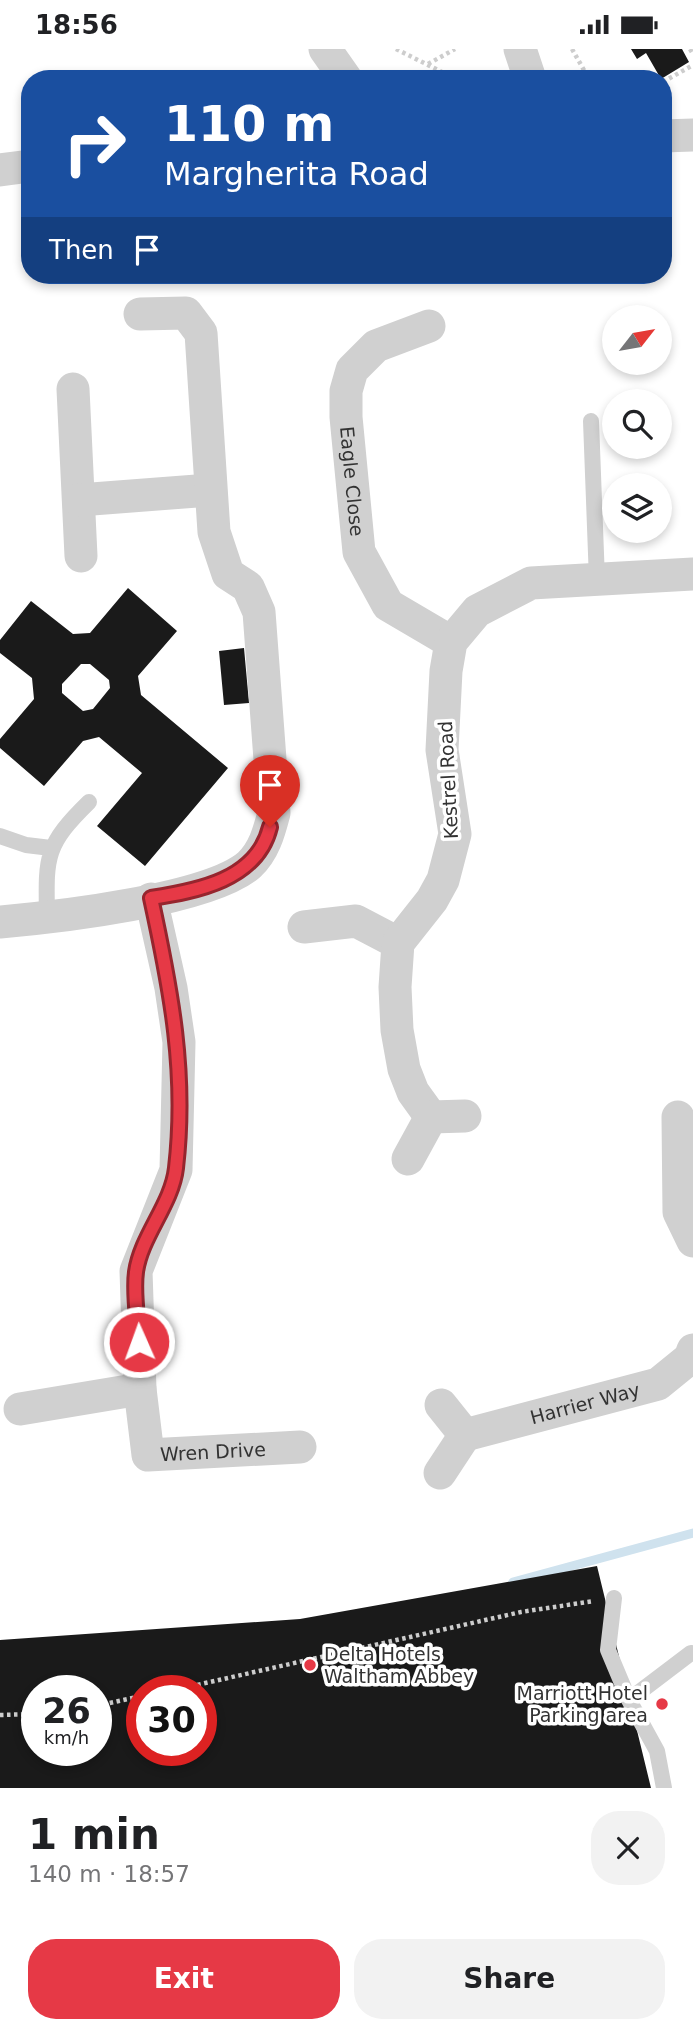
<!DOCTYPE html>
<html lang="en">
<head>
<meta charset="utf-8">
<style>
	:root { --surface:#fff; --page:#f2f2f2; --text:#202124; --muted:#757577; --accent:#e63946 }
	body { margin:0; font-family:"DejaVu Sans",sans-serif; background:var(--page); color:var(--text); height:100vh; display:flex; flex-direction:column; font-size:26px; white-space:nowrap }
	* { box-sizing:border-box; margin:0 }
	p { font-size:23px; color:var(--muted) }
	.icon { flex:none; width:38px; height:38px; fill:none; stroke:currentColor; stroke-width:2; stroke-linecap:round; stroke-linejoin:round }
	.map { position:relative; height:1739px; overflow:hidden }
	.drawer { display:flex; flex-direction:column; background:var(--surface); flex:1 }
	.drawer>* { flex:none }
	.top-card { position:absolute; left:21px; top:21px; width:651px; height:214px; border-radius:28px; box-shadow:0 4px 10px #0003; background:#1a4fa0; color:#fff; overflow:hidden }
	.needle { width:46px; rotate:59deg }
	.tools { position:absolute; left:602px; top:256px; display:grid; gap:14px }
	.tools a { display:grid; place-items:center; width:70px; height:70px; border-radius:50%; background:var(--surface); box-shadow:0 4px 10px #0003; font-size:35px }
	.speed { position:absolute; left:21px; top:1626px; display:flex; gap:14px; font-size:35px; font-weight:700; text-align:center }
	.speed>* { display:grid; place-content:center; width:91px; height:91px; border-radius:50%; background:var(--surface); box-shadow:0 4px 10px #0003; line-height:1 }
	.speed small { font-size:18px; font-weight:400 }
	.speed .limit { border:10px solid #d22; background:#fff; color:#111 }
	.pin { position:absolute; display:grid; place-items:center; width:60px; height:60px; color:#fff; margin:-72px -30px; border-radius:50% 50% 50% 0; rotate:-45deg; box-shadow:0 0 7px #0007 }
	.pin .icon { rotate:45deg }
	.me { position:absolute; width:77px; margin:-38px; rotate:358deg; stroke-linejoin:round; filter:drop-shadow(0 0 5px #0008) }
	.turn { display:flex; align-items:center; gap:24px; height:147px; padding:0 28px; font-size:32px }
	.turn .icon { width:91px; height:91px; stroke-width:2.5 }
	.turn b { display:block; font-size:49px; line-height:60px }
	.then { display:flex; align-items:center; height:66px; padding:0 28px; background:#0003; gap:14px; font-size:26px }
	.round { display:grid; place-items:center; flex:none; width:74px; height:74px; border-radius:28px; background:var(--page) }
	.overview { display:flex; align-items:center; justify-content:space-between; height:119px; padding:0 28px }
	h1 { font-size:42px; font-weight:600; line-height:52px }
	.cta { display:flex; gap:14px; margin-top:auto; padding:14px 28px }
	.cta a { flex:1; height:80px; border-radius:28px; background:var(--accent); color:#fff; font-size:28px; font-weight:600; line-height:80px; text-align:center }
	.cta a+a { background:var(--page); color:var(--text) }
	.status { display:flex; justify-content:space-between; align-items:center; height:49px; padding:0 35px; background:var(--surface); direction:ltr }
	.status svg { height:19px; fill:currentColor }
	.map>svg:first-child { display:block }
	.lines { fill:none; stroke-linecap:round; stroke-linejoin:round }
	.stream { stroke:#cfe2ee; stroke-width:9 }
	.building { fill:#1a1a1a; fill-rule:evenodd }
	.path { stroke:#cdcdcd; stroke-width:4.5; stroke-dasharray:3.5 3.5; stroke-linecap:butt }
	.service { stroke:#d0d0d0; stroke-width:16 }
	.minor { stroke:#d0d0d0; stroke-width:33 }
	.route-casing { stroke:#96252e; stroke-width:18 }
	.route { stroke:#e63946; stroke-width:12 }
	.poi-dot { fill:#e63946; stroke:#fff; stroke-width:2.5 }
	.labels { text-anchor:middle; dominant-baseline:central; stroke-width:7; stroke-linejoin:round; paint-order:stroke }
	.street-label { font-size:19px; fill:#333; stroke:#fff }
	.poi-label { font-size:19px; fill:#333; stroke:#fff; text-anchor:start }
</style>
</head>
<body>
<div class="status"><b>18:56</b><svg viewBox="0 0 49 12"><path d="M0 12V9h3v3zM5 12V6h3v6zM10 12V3h3v9zM15 12V0h3v12zM26 1h20v11H26zM47 4h2v5h-2z"/></svg></div>
<div class="map">
<svg width="693" height="1739" viewBox="0 0 693 1739">
	<rect width="100%" height="100%" fill="#fff"/>
	<g class="lines">
		<path class="stream" d="M513,1533L693,1484"/>
	</g>
	<path class="building" d="M631,0H682L689,13L661,30L646,4L637,10Z
		M128,539L177,582L138,627L141,646L228,719L145,817L97,777L142,724L99,688L83,692L44,737L0,699V690L34,650L32,629L0,604V591L31,552L73,585L90,584ZM81,615H90L109,631L110,639L93,660L83,662L62,644V635Z
		M244,599L249,654L224,656L219,602Z
		M597,1517L651,1739H0V1591L300,1570ZM37,1642H96V1701H37ZM142,1642H201V1701H142Z"/>
	<g class="lines">
		<path class="path" d="M396,0L456,30
			M572,0L589,30
			M690,0L693,5
			M428,15L455,0
			M663,33L693,16
			M170,1642L521,1563L594,1552
			M96,1657L142,1647
			M0,1666L37,1665"/>
		<path class="service" d="M591,372L597,531
			M0,787L26,796L51,799
			M47,869C46,808 44,797 89,753
			M614,1549L608,1601L629,1651L657,1702L664,1739
			M629,1651L691,1604"/>
		<g class="minor">
			<path d="M325,0L346,30"/>
			<path d="M520,0L530,30"/>
			<path d="M663,87L693,86"/>
			<path d="M0,121L30,117"/>
			<path id="s1" d="M429,277L376,297L352,321L346,342V368L359,503L388,556L451,593"/>
			<path d="M73,340L81,507"/>
			<path d="M79,451L210,441"/>
			<path id="s2" d="M151,850L171,939L179,993L176,1121L136,1222L140,1340L148,1406L300,1398"/>
			<path d="M0,873C57,868 208,851 249,816C264,802 269,783 274,764L259,563L248,538L228,525L214,483L201,284L186,264L140,265"/>
			<path d="M304,878L356,872L398,894"/>
			<path d="M431,1068L413,1043L404,1020L397,981L395,938L398,894L432,851L443,831L455,785L442,701L446,622L451,593L477,562L531,534L693,525"/>
			<path d="M678,1068L679,1163L693,1192"/>
			<path d="M408,1110L431,1068L465,1067"/>
			<path d="M20,1360L140,1340"/>
			<path id="s3" d="M465,1386L658,1335L690,1309L693,1301"/>
			<path d="M440,1424L465,1386L441,1356"/>
		</g>
	</g>
	<g class="lines">
		<defs>
			<path id="route" d="M139,1293C138,1271 133,1245 136,1223C141,1187 172,1155 176,1119C187,1024 171,941 151,849C197,842 257,831 270,778"/>
		</defs>
		<use href="#route" class="route-casing"/>
		<use href="#route" class="route"/>
	</g>
	<g class="poi-dot">
		<circle cx="310" cy="1616" r="7"/>
		<circle cx="662" cy="1655" r="7"/>
	</g>
	<g class="labels">
		<g class="street-label">
			<text stroke="none"><textPath href="#s1" startOffset="203">Eagle Close</textPath></text>
			<text transform="translate(448 731) rotate(-93)">Kestrel Road</text>
			<text stroke="none"><textPath href="#s3" startOffset="124">Harrier Way</textPath></text>
			<text stroke="none"><textPath href="#s2" startOffset="632">Wren Drive</textPath></text>
		</g>
		<g class="poi-label">
			<text x="324" y="1605">Delta Hotels<tspan x="324" dy="22">Waltham Abbey</tspan></text>
			<text x="648" y="1644" text-anchor="end">Marriott Hotel<tspan x="648" dy="22">Parking area</tspan></text>
		</g>
	</g>
</svg>
<div class="tools">
<a><svg class="needle" viewBox="-14 -14 28 28"><path d="M0-13l5 13h-10z" fill="#e53935"/><path d="M0 13l5-13h-10z" fill="#757577"/></svg></a>
<a><svg class="icon" aria-label="search" viewBox="0 0 24 24"><circle cx="10" cy="10" r="6"/><path d="M15 15l6 6"/></svg></a>
<a><svg class="icon" aria-label="layers" viewBox="0 0 24 24"><path d="M12 4l9 5-9 5-9-5zM3 14l9 5 9-5"/></svg></a>
</div>
<div class="speed"><div>26<small>km/h</small></div><div class="limit">30</div></div>
<div class="pin" style="left:270px;top:778px;background:#d93025"><svg class="icon" aria-label="arrive" viewBox="0 0 24 24"><path d="M6 21V4h12l-3 4 3 4H6"/></svg></div>
<svg class="me" style="left:139px;top:1293px" viewBox="-20 -20 40 40"><circle r="17" fill="#e63946" stroke="#fff" stroke-width="3"/><path d="M0-11L8 9 0 5-8 9z" fill="#fff"/></svg>
<div class="top-card">
<div class="turn"><svg class="icon" aria-label="right" viewBox="0 0 24 24"><path d="M7 20v-9h11M14 6l5 5-5 5"/></svg><div><b>110 m</b>Margherita Road</div></div>
<div class="then">Then<svg class="icon" aria-label="arrive" viewBox="0 0 24 24"><path d="M6 21V4h12l-3 4 3 4H6"/></svg></div>
</div>
</div>
<section class="drawer">
<div class="overview"><div><h1>1 min</h1><p>140 m · 18:57</p></div><a class="round"><svg class="icon" aria-label="close" viewBox="0 0 24 24"><path d="M6 6l12 12M18 6L6 18"/></svg></a></div>
<div class="cta"><a>Exit</a><a>Share</a></div>
</section>
</body>
</html>
